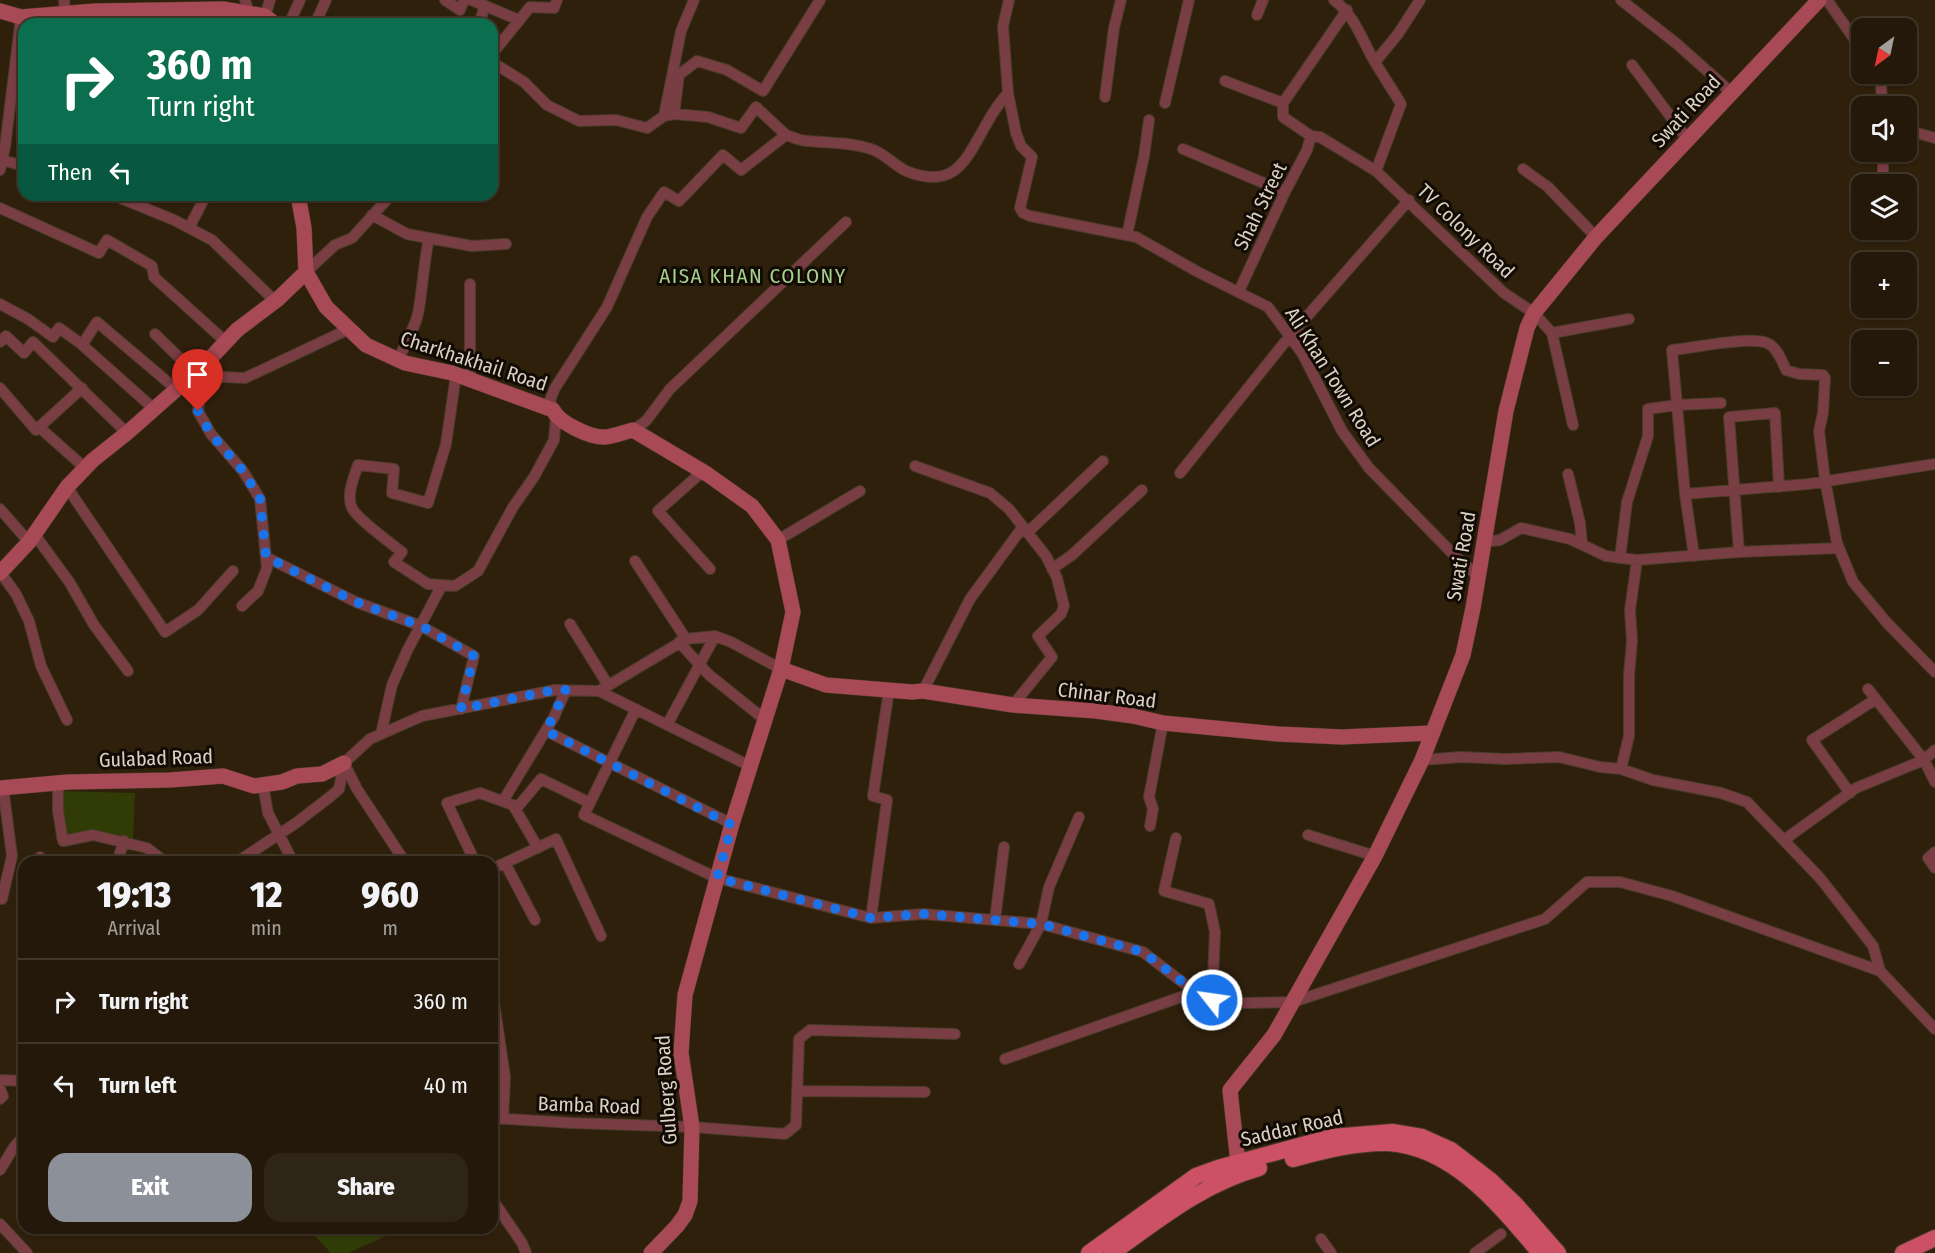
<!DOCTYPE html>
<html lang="en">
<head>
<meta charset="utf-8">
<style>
	:root { --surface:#231809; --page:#2f2517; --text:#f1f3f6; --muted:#a3a09c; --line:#40372a; --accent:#8c9099 }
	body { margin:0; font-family:"Fira Sans Condensed",sans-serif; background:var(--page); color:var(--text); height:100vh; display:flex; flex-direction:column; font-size:22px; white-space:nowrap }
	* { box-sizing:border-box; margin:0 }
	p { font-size:20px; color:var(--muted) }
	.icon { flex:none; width:33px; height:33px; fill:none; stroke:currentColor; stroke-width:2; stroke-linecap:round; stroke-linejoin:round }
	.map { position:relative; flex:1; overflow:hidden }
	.sheet { position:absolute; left:18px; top:856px; width:480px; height:378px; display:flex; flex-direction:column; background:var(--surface); border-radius:18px; box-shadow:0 2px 4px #0004,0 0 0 2px var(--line) }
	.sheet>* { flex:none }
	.hud { position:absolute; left:18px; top:18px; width:480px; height:183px; border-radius:18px; box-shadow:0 2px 4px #0004,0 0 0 2px var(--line); background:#0b6e4f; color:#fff; overflow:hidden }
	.needle { width:39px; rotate:213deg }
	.fabs { position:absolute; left:1851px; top:18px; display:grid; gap:12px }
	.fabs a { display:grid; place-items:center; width:66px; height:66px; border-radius:12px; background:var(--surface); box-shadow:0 2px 4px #0004,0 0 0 2px var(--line); font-size:30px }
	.pin { position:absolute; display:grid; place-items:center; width:51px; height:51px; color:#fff; margin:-62px -26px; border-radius:50% 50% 50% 0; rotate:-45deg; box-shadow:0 0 6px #0007 }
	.pin .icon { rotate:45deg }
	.me { position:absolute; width:66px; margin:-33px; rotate:300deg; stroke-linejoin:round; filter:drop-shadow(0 0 4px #0008) }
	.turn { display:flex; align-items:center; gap:21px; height:126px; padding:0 30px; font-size:27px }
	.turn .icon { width:78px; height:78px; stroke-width:2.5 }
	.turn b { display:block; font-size:42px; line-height:51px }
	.then { display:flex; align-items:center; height:57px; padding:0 30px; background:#0003; gap:12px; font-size:22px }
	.eta { display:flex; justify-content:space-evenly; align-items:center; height:102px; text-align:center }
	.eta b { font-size:36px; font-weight:800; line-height:42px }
	.cta { display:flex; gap:12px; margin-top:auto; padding:12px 30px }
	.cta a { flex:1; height:69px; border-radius:18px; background:var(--accent); color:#fff; font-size:24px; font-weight:800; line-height:69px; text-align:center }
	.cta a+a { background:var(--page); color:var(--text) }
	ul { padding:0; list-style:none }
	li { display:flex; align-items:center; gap:18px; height:84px; padding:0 30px; border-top:2px solid var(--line) }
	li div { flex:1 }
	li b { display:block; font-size:22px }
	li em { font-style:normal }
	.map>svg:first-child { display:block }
	.green { fill:#313b06 }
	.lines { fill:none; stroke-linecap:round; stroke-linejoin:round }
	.street-casing { stroke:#4b3c2a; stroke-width:12 }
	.secondary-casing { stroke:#4b3c2a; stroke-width:16 }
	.primary-casing { stroke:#4b3c2a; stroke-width:18 }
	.street { stroke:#793d44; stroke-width:10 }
	.secondary { stroke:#a84956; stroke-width:15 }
	.primary { stroke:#cc5164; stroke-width:16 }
	.route { stroke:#1a73e8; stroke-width:10; stroke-dasharray:0 18 }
	.labels { text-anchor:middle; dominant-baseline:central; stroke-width:6; stroke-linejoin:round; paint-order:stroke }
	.street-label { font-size:20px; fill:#dbd1c5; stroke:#120b04 }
	.neighbourhood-label { font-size:21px; letter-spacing:1.5px; fill:#a5d08f; stroke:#120b04 }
</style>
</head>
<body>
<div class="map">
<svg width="1935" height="1253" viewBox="0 0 1935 1253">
	<rect width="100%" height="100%" fill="#2f200c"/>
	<path class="green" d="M54,791L135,793L133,841L56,840Z
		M316,1228H402V1229L348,1253H331L311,1232Z"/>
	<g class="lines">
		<defs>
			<path id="street" d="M64,0L65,13
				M245,0L249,13
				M445,0L460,10L464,0
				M471,0L519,20
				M1009,0L1003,26L1008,93L1016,133L1021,146L1032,157L1020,208L1023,213L1030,216L1136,237L1198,272L1268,307L1302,353L1342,431L1369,468L1455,556L1479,577
				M1334,0C1354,15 1361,37 1373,59C1382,74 1392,89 1401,104L1376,171
				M1621,0L1677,44L1732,93
				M1827,0L1862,50
				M1347,10L1283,103V117L1311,136L1320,137L1376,171L1504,293L1534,313L1552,333L1573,425
				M1257,15L1263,0
				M265,16L270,0
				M131,24L132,11
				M289,24L300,0
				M315,24L326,0
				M479,24L485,6
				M492,54L530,7L554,8L557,0
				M492,62L524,82L547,105L579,121L616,120L647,128L664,116L681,31L694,0
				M1375,62L1398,34L1420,0
				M1632,65L1688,140
				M1876,74L1881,81L1882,106
				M1225,81L1283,103
				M1105,97L1114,28L1121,0
				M1165,103L1189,0
				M674,114L708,117L741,128L756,107L786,135
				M664,116L674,114L679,75L697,61L727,70L763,91L820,0
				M1906,130L1935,138
				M1183,149L1285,192
				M1883,152V178
				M2,160L24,166
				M1523,169L1548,187L1596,237
				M0,170L5,147L21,17
				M113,195L174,220L212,240L275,301
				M0,208L99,253L107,240L152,266L154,277L226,342
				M372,215L407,234L472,246L506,244
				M189,228L206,195
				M1127,235L1144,156L1149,120
				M306,272L335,245L352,238L391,195
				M470,284V380
				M1239,291L1285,192L1307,150L1311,136
				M0,304L28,319L53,337L59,328L80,343L154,409
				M1552,333L1629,319
				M155,334L195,373
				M0,342L6,336L24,353L33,342L127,433
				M82,345L97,322L176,389
				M398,360C405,344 417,325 419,308C423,284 424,261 429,238
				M204,365L198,411L211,434L243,471L260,499L267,568L258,591L242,606
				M456,375L446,444L428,503L392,493L394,469L358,465C354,477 346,495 352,508C357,519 392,544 402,552L394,562L428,584L455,586L478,571L513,507L534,477L554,440L556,417
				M203,376L245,378L349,329
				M0,388L36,430L82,388
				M553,410L550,400L555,388L607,307L647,217L664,192L679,201L723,155L741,170L786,135C793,137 800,141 808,141C829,143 850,142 871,149C884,153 894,165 906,171C956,191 966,159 987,123C993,112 1000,102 1008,93
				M39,427L85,468
				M633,430L646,421L670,389L846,222
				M915,466L990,493L1009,509L1046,556L1057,578L1064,606L1061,614L1038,636L1052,657L1013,705
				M703,471L658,511L710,569
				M1180,473L1289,337L1409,200
				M1568,474L1580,523L1582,544
				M67,487L165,632L198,610L233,571
				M1685,494L1809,484L1935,464
				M0,509L29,542
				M1027,533L1103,461
				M35,535L70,583L94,625L128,671
				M778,540L860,491
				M1484,542L1500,540L1521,528L1570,539L1606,556L1637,560L1739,552L1839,548
				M1739,552L1729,417L1775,413L1779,487
				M1694,556L1685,494L1672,350C1694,348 1749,336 1767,343C1777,347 1782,361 1786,370L1799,374L1823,375L1825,378L1823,413L1819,431L1825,480L1837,543L1853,582L1888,624L1935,672
				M266,557L356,602L421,626L474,656L461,709
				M1620,558L1627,502L1648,436V409L1677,405L1721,403
				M635,561L686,639
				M1052,569L1072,555L1142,490
				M0,572L16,594L29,621L41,666L67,720
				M570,624L608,685
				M679,642L708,674L764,719
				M1868,689L1924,760L1935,782
				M599,691L686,639L715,636L731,642L781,669
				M923,691L970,599L1022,528
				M636,709L584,815L717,878L871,918L923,914L1041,924L1143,952L1195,992L1212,1000L1242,1003L1293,1002L1545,919L1587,882H1620L1672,896L1880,971L1935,1029
				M667,725L715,636
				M546,731L732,824
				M381,734L392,685L407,651L442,585
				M1422,760L1461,757L1505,759L1559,757L1600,767L1621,769L1653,780L1721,793L1747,802L1820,878L1873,946L1880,971
				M1621,769L1629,736V675L1632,641L1630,610L1637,560
				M58,782V811L63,841L93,835L147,848L165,862
				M263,785L268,813L293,862
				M1850,793L1812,740L1876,699
				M503,801L554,717L566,690
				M516,809L541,779L590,803
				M1150,826L1153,809L1149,797L1163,723
				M1308,835L1375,856
				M1176,838L1164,891L1209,904L1215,932L1212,1000
				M1784,840L1856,788L1924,760L1935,750
				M1935,852L1928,858L1935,868
				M40,857V862
				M117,862L124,841
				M237,862L296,823L331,796L339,789L344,763
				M405,862L357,789L344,763L370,739L422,716L555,690L599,691L750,766
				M475,862L447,803L480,793L513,805L538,848
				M505,863L535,920
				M492,869L556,839L601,936
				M2,899L12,856L3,787
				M871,918L887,800L873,796L889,690
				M995,920L1004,847
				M1019,964L1041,924L1049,887L1079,817
				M492,989L505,1077L503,1119
				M1005,1059L1195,992
				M0,1080L24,1081
				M0,1089L3,1096L0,1099
				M797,1091L925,1092
				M492,1118L573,1123L692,1127L785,1134L796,1125L799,1039L810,1030L955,1034
				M0,1170L14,1147L24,1136
				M492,1199L522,1243L526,1253
				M0,1224L27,1253
				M1321,1239L1331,1253
				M1475,1253L1501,1234"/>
			<path id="secondary" d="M0,11L21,17L95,11L223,9L265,16L275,24
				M298,195L304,228L306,272L326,307L366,345L405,363L452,373L553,410C559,423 591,438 605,437C615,436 624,432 633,430L707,474L752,506L778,540L793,612L781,669L732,824L685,995L681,1053L692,1127L690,1201L685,1215L677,1226L651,1253
				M0,573L29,542L67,487L93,460L127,433L204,365L237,330L278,299L306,272
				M781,669L826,685L912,692L923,691L1013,705L1096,711L1133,716L1163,723L1278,734L1342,737L1432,733
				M0,788L68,782L170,780L223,776L254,786L282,782L297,776L322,774L344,763
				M1241,1173L1237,1154L1230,1090L1274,1035L1375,856L1422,760L1463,655L1473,608L1506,411L1527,328L1534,313L1596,237L1819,0"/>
			<path id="primary" d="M1293,1159C1322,1151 1357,1142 1388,1143C1454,1147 1501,1207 1540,1253
				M1089,1253L1196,1176L1218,1168L1332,1137L1392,1132L1422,1137L1451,1150L1490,1180L1516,1205L1558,1253
				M1112,1253C1160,1219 1202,1184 1259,1168
				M1903,1253L1935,1238"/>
		</defs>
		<use href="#street" class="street-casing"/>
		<use href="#secondary" class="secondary-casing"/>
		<use href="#primary" class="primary-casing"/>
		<use href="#street" class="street"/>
		<use href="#secondary" class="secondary"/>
		<use href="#primary" class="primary"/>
	</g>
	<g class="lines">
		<path class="route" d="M198,411L211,434L243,471L260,499L266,557L356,602L421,626L474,656L461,709L555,690H566L546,731L732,825L717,878L871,918L923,914L1041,924L1143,952L1196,992L1212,1000"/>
	</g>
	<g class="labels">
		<g class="street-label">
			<text transform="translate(1686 111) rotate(-47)">Swati Road</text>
			<text transform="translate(1260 206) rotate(-64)">Shah Street</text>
			<text transform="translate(1466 231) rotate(44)">TV Colony Road</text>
			<text transform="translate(474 361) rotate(18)">Charkhakhail Road</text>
			<text transform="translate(1333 377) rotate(58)">Ali Khan Town Road</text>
			<text transform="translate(1461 556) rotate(-80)">Swati Road</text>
			<text transform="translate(1107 695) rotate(7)">Chinar Road</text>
			<text transform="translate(156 758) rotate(-2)">Gulabad Road</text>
			<text transform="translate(666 1090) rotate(-94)">Gulberg Road</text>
			<text transform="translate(589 1105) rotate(2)">Bamba Road</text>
			<text transform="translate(1292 1128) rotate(-13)">Saddar Road</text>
		</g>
		<g class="neighbourhood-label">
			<text x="753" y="276">AISA KHAN COLONY</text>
		</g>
	</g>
</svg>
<div class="fabs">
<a><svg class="needle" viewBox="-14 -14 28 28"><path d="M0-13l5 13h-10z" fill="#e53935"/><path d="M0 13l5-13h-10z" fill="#a3a09c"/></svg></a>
<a><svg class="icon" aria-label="sound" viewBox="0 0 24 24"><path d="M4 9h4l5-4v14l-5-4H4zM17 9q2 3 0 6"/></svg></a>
<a><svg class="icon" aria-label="layers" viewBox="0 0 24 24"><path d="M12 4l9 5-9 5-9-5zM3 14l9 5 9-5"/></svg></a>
<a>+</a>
<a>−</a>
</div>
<div class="pin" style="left:198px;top:411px;background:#d93025"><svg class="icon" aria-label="arrive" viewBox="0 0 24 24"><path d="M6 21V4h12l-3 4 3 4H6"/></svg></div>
<svg class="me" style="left:1212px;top:1000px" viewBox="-20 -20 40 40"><circle r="17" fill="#1a73e8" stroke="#fff" stroke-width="3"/><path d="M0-11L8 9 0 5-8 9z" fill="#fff"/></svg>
<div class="hud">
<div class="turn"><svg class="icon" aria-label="right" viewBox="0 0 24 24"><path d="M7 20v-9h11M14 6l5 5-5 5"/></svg><div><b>360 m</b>Turn right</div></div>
<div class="then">Then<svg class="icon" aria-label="left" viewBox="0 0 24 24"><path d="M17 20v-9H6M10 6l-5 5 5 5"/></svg></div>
</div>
<section class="sheet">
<div class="eta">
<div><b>19:13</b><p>Arrival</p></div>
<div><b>12</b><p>min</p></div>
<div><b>960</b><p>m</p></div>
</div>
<ul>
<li><svg class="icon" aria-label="right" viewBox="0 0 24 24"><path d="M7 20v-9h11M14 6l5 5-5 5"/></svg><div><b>Turn right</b></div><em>360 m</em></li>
<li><svg class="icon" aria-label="left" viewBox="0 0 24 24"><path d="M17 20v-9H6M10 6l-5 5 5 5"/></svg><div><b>Turn left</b></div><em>40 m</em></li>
</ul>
<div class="cta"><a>Exit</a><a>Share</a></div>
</section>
</div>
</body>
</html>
